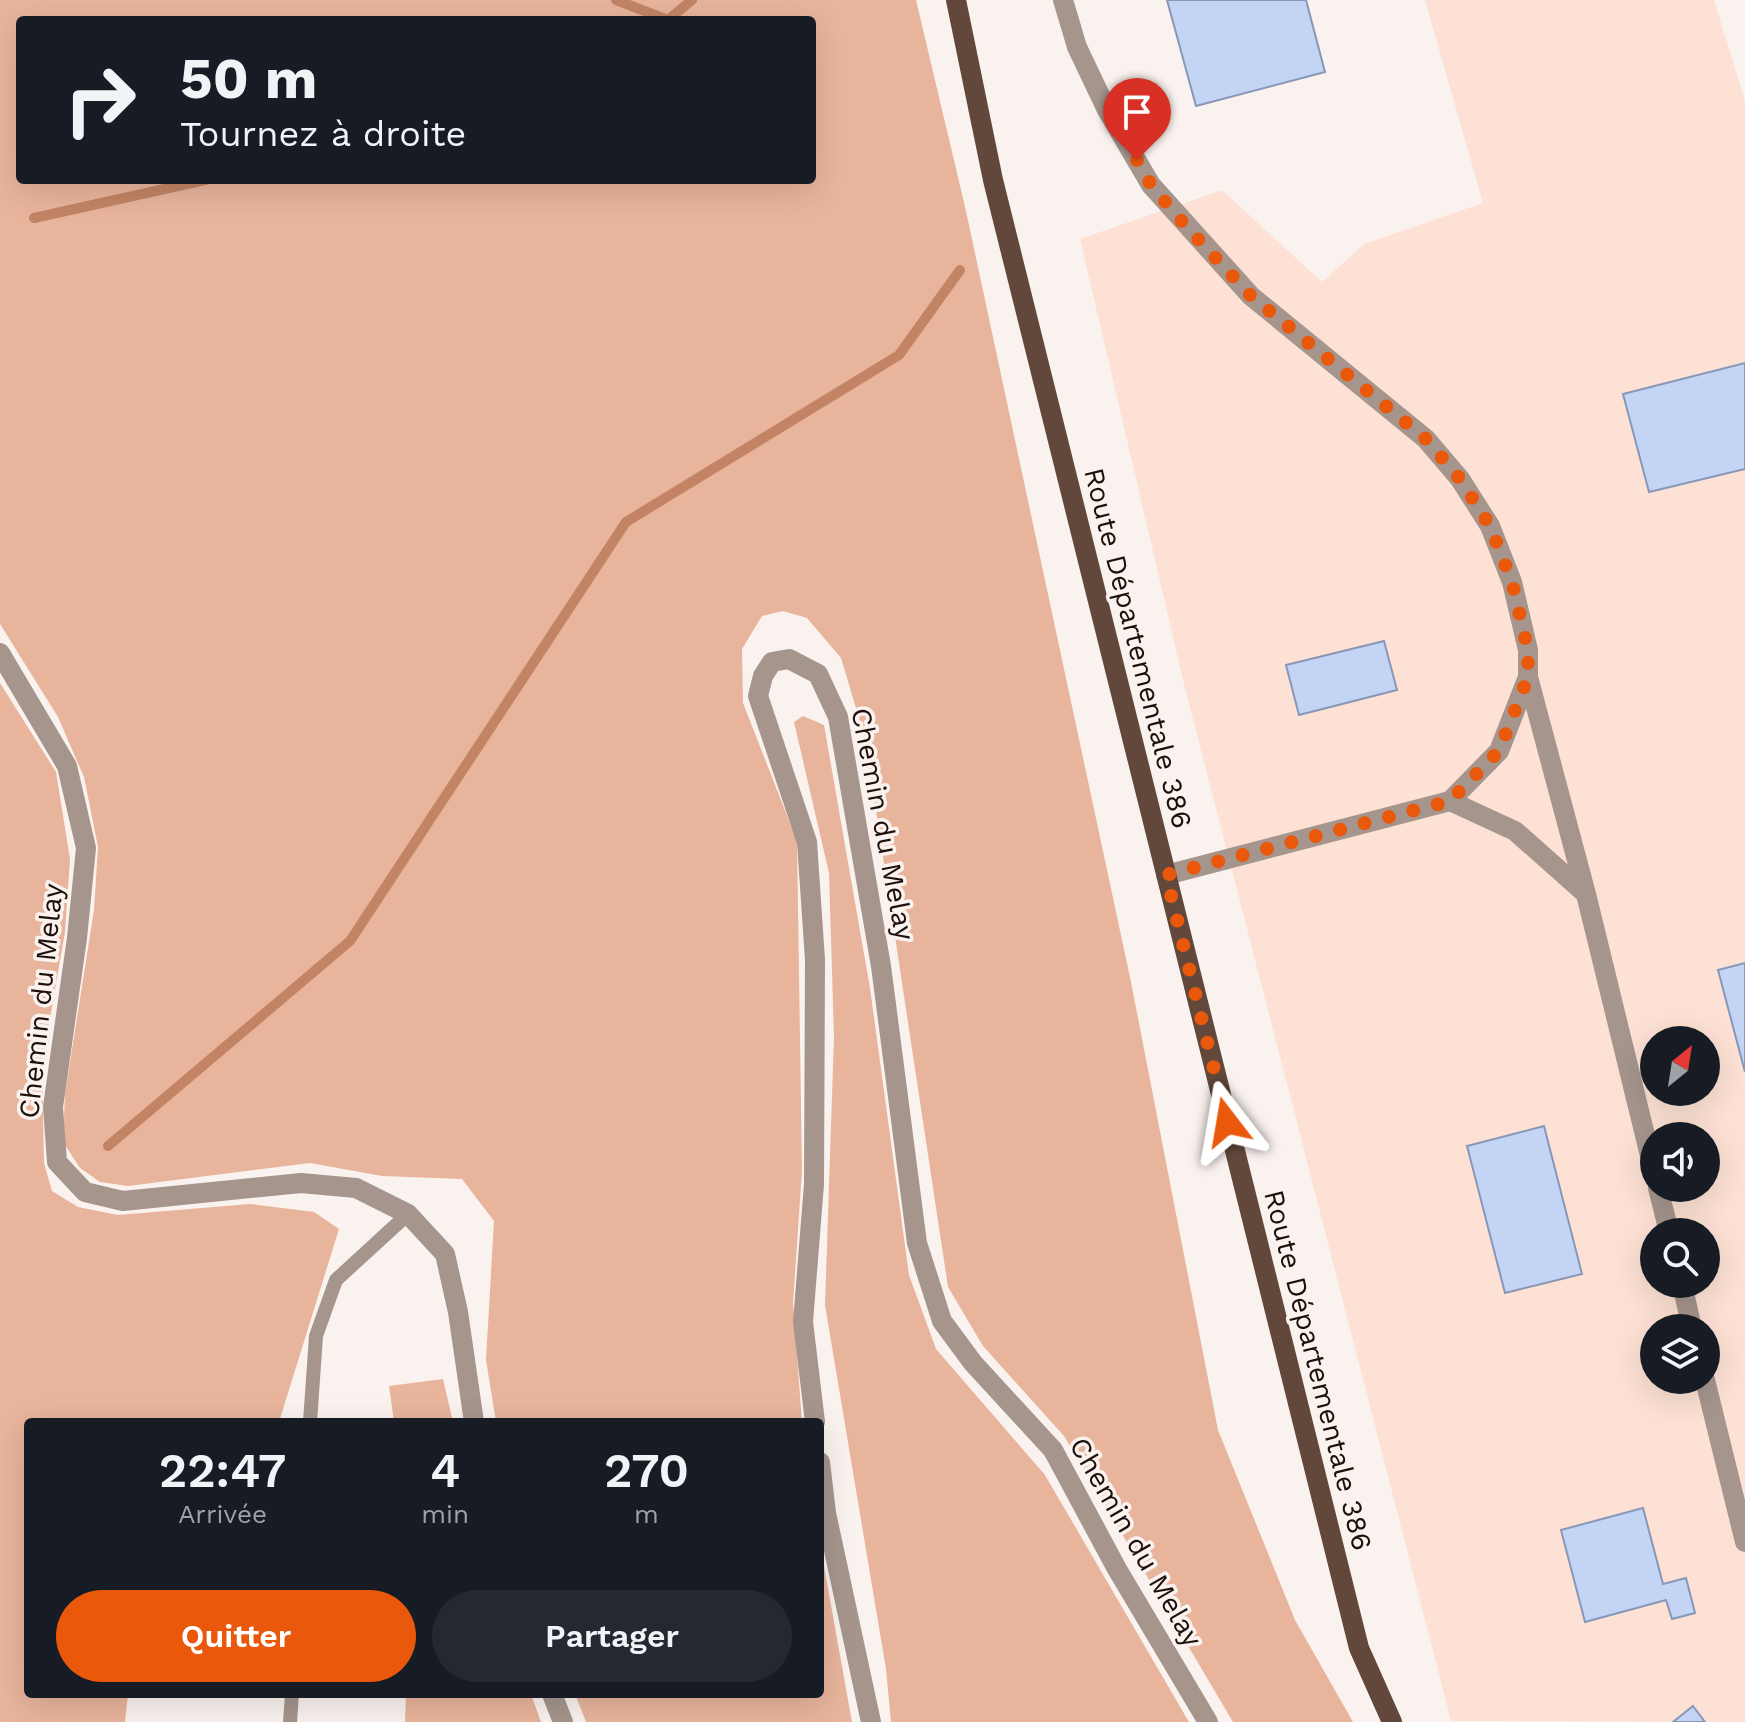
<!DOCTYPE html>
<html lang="fr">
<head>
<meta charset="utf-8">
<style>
	:root { --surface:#171b24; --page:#242831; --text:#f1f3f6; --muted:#9ea1a6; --accent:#ea580c }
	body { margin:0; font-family:"Work Sans",sans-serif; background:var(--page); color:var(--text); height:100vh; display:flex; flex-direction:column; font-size:30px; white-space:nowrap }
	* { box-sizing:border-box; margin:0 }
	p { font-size:26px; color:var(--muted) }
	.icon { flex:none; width:44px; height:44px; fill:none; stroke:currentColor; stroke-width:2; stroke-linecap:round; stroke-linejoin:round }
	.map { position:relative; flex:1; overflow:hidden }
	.panel { position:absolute; left:24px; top:1418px; width:800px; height:280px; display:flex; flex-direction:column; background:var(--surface); border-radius:8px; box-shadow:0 8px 32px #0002 }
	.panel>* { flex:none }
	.hud { position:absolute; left:16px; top:16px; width:800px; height:168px; border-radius:8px; box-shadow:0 8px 32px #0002; background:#171b24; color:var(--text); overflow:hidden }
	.needle { width:52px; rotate:30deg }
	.buttons { position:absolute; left:1640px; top:1026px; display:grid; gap:16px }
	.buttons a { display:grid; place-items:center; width:80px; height:80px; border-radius:50%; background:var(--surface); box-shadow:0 8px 32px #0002; font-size:40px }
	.pin { position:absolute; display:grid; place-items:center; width:68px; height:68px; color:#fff; margin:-82px -34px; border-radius:50% 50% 50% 0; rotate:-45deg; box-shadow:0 0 8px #0007 }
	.pin .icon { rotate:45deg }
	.me { position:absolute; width:88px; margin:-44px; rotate:346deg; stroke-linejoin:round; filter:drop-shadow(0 0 6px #0008) }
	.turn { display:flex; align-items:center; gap:28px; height:168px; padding:0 32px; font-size:36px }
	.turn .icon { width:104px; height:104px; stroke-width:2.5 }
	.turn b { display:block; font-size:56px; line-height:68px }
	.eta { display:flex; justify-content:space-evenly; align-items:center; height:136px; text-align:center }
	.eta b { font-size:48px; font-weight:600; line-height:56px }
	.action { display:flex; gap:16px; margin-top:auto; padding:16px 32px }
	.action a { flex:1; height:92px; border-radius:48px; background:var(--accent); color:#fff; font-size:32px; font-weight:600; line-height:92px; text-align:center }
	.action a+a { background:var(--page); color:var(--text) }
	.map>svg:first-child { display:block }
	.built { fill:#fde1d4; fill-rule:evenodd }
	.green { fill:#e8b49b; fill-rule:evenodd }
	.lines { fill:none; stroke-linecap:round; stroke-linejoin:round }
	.stream { stroke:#c28465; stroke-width:10 }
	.building { fill:#c3d4f5; stroke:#8897b7; stroke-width:2 }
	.service { stroke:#a5958d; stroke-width:14 }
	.minor { stroke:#a5958d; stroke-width:20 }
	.primary { stroke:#62483b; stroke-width:20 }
	.route { stroke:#ea580c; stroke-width:14; stroke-dasharray:0 25.2 }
	.labels { text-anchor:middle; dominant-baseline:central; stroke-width:7; stroke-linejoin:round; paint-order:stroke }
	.street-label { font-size:28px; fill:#1d100a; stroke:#faf2ef }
</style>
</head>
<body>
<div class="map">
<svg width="1745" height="1722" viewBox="0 0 1745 1722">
	<rect width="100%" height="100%" fill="#faf2ef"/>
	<path class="built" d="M1425,0H1714L1745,101V1722L1451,1721L1184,684L1080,239L1222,190L1322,282L1364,244L1483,203ZM1654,1040H1706V1092H1654ZM1654,1136H1706V1188H1654ZM1654,1232H1706V1284H1654ZM1654,1328H1706V1380H1654Z"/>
	<path class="green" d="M0,0H916L966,211L1131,982L1218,1430L1295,1620L1353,1722H1233L1064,1436L983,1346L948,1287L865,738L841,658L807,618L783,611L762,616L742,649L743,703L797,841L802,1171L793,1303L802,1422H496L486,1360L494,1221L462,1179L382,1176L310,1163L128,1186L100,1182L80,1168L63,1142L65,1094L94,910L98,847L84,777L58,717L0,624ZM20,20H812V180H20Z
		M0,683L56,772L70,859L65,932L42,1064L44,1163L52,1191L78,1207L118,1215L250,1204L314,1212L339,1229L279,1422H28V1694H128L125,1722H0Z
		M803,716L824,725L870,988L909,1275L936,1349L1045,1475L1189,1722H891L886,1669L825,1305L834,1037L829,873L794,722Z
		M443,1379L453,1422H394L389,1386Z
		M820,1544L852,1722H586L575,1694H820Z
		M406,1694H531L541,1722H405Z"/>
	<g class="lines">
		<path class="stream" d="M616,0L668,20L692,0
			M34,218L205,180
			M108,1146L350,941L626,522L899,355L960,270"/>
	</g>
	<path class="building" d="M1167,0H1306L1325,72L1196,106Z
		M1745,363V469L1649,492L1623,394Z
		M1384,641L1397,690L1299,715L1286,665Z
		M1745,963V1072L1718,970Z
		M1544,1126L1582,1274L1505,1293L1467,1146Z
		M1643,1508L1663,1584L1686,1578L1695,1613L1672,1619L1666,1600L1585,1622L1561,1530Z
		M1693,1706L1705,1722H1673Z"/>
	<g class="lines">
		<path class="service" d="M310,1422L316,1336L336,1280L408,1214
			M290,1722L292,1694"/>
		<path class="minor" d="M1063,0L1077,47L1107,110L1151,185L1251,296L1426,439L1460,479L1490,526L1512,582L1528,650V677L1499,751L1450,801
			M0,653L67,766L86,848L77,938L53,1107L57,1162L85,1192L123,1201L301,1183L356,1188L408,1214L445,1254L458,1312L474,1422
			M1528,677L1586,894
			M1166,875L1450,801L1515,831L1586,894L1654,1172
			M1658,1188L1669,1232
			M1682,1284L1692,1328
			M1705,1380L1745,1542
			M815,1422L803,1322L814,1184L815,960L807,842L758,696L763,676L772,662L789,659L818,674L838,717L881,966L917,1243L942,1321L973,1363L1053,1450L1117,1569L1208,1722
			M820,1462L826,1513L871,1722
			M552,1694L563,1722"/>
		<path class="primary" d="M956,0L993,180L1359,1648L1392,1722"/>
	</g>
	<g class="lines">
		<path class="route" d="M1137,160L1151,185L1184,224L1251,296L1426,439L1460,479L1490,526L1512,582L1528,650V677L1499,751L1450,801L1166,875L1227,1122"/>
	</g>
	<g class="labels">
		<g class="street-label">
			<text transform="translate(1138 648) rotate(76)">Route Départementale 386</text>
			<text transform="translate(883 824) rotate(79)">Chemin du Melay</text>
			<text transform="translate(41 1001) rotate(-84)">Chemin du Melay</text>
			<text transform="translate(1318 1370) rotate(76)">Route Départementale 386</text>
			<text transform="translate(1136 1542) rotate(60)">Chemin du Melay</text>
		</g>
	</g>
</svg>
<div class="buttons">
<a><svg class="needle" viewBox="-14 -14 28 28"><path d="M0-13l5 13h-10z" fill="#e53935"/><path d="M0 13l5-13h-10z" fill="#9ea1a6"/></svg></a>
<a><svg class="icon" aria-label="sound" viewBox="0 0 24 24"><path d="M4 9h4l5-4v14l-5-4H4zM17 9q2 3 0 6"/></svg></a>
<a><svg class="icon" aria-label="search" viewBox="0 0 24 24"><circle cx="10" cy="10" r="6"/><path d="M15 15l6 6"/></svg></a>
<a><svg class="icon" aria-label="layers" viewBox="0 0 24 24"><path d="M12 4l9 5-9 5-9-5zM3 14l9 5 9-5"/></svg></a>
</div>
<div class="pin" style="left:1137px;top:160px;background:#d93025"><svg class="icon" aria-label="arrive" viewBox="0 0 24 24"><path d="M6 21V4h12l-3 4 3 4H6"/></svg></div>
<svg class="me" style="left:1227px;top:1122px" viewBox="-20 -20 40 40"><path d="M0-17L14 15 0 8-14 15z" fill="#ea580c" stroke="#fff" stroke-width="4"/></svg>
<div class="hud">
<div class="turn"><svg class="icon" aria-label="right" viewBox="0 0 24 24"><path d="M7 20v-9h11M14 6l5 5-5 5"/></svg><div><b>50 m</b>Tournez à droite</div></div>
</div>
<section class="panel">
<div class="eta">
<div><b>22:47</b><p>Arrivée</p></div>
<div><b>4</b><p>min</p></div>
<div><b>270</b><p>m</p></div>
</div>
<div class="action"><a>Quitter</a><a>Partager</a></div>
</section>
</div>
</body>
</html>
